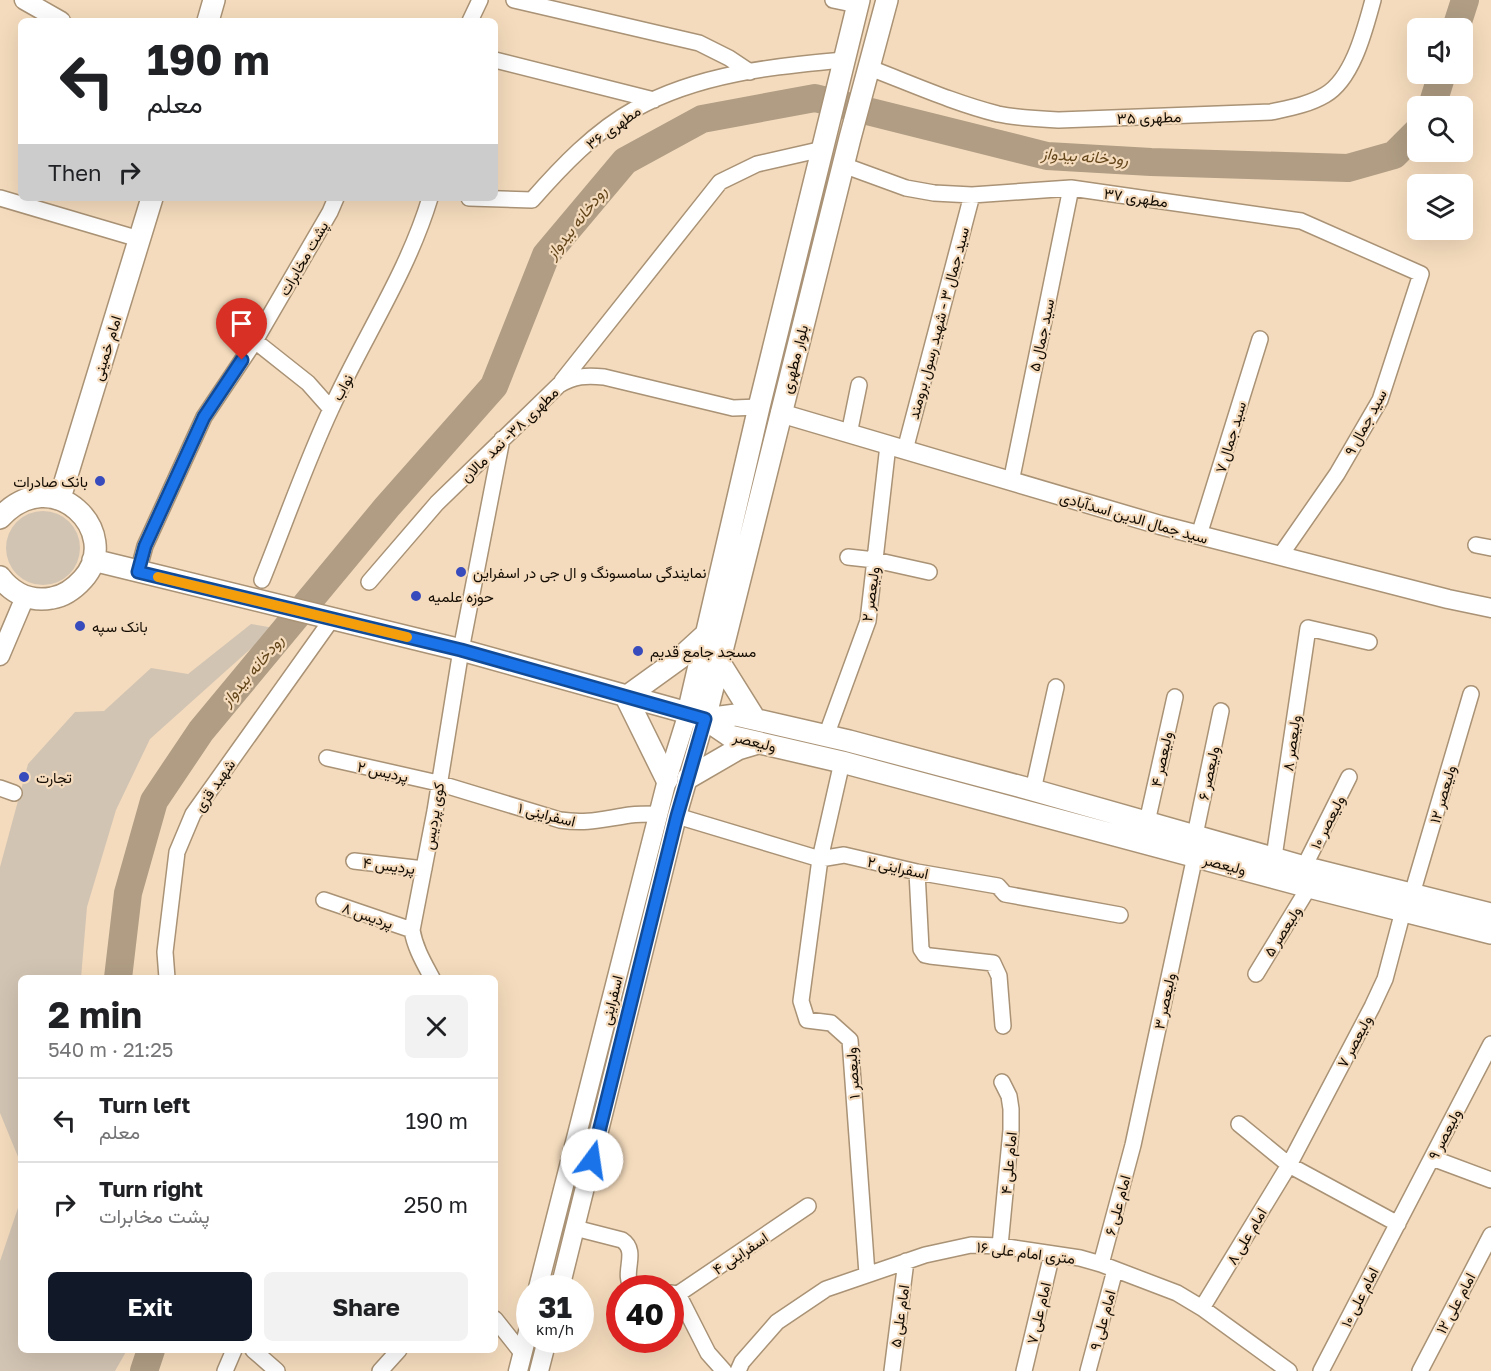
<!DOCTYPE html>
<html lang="en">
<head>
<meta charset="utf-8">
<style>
	:root { --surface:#fff; --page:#f2f2f2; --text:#202124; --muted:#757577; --line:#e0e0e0; --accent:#111827 }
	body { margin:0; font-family:"Golos Text",Vazirmatn,sans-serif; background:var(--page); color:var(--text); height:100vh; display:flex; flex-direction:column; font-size:22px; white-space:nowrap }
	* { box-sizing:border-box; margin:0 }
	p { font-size:20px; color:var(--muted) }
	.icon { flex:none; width:33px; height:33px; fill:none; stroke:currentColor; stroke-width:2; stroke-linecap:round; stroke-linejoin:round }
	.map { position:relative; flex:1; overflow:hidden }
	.panel { position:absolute; left:18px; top:975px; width:480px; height:378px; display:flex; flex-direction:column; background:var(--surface); border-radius:9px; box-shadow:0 6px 24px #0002 }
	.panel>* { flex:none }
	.banner { position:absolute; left:18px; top:18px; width:480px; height:183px; border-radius:9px; box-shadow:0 6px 24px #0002; background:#fff; color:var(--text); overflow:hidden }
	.controls { position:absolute; left:1407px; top:18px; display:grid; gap:12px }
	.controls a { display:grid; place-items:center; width:66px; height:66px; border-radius:9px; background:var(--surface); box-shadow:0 6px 24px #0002; font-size:30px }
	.speed { position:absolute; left:516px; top:1275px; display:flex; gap:12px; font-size:30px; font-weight:700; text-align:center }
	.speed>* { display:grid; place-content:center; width:78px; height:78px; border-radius:50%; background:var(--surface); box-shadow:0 6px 24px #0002; line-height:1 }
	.speed small { font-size:15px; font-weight:400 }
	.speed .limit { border:9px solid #d22; background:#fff; color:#111 }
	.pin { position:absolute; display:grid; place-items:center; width:51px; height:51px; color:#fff; margin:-62px -26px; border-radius:50% 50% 50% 0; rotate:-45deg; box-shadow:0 0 6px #0007 }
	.pin .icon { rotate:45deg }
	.me { position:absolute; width:66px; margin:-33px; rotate:14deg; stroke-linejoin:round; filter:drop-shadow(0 0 4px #0008) }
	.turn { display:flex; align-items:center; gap:21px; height:126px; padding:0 30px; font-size:27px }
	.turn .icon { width:78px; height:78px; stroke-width:2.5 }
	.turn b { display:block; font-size:42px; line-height:51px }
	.then { display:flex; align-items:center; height:57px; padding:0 30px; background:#0003; gap:12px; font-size:22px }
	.round { display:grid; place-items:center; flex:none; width:63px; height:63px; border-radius:9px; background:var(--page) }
	.head { display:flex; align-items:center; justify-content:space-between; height:102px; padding:0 30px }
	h1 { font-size:36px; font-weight:700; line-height:45px }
	.button { display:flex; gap:12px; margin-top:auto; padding:12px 30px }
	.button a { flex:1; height:69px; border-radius:9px; background:var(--accent); color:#fff; font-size:24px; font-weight:700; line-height:69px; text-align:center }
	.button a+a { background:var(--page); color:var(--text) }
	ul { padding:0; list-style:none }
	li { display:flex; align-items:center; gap:18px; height:84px; padding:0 30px; border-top:2px solid var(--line) }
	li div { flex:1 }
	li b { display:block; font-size:22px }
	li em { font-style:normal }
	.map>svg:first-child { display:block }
	.green { fill:#d2c4b3 }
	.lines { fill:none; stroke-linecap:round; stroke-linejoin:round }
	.river { stroke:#b09d84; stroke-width:28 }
	.minor-casing { stroke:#a99275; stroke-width:18 }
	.tertiary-casing { stroke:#a99275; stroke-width:21 }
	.secondary-casing { stroke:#a99275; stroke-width:24 }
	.minor { stroke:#fff; stroke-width:15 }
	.tertiary { stroke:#fff; stroke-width:18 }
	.secondary { stroke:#fff; stroke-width:21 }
	.route-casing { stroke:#114b97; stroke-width:15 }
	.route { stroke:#1a73e8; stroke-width:10 }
	.slow { stroke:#f59e0b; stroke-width:10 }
	.poi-dot { fill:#384bbd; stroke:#f4dbbd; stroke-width:2 }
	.labels { text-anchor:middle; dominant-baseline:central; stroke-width:4.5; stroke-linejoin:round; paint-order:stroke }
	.street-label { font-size:15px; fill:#140c03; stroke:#f4dbbd }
	.poi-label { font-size:15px; fill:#140c03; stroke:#f4dbbd; text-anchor:start }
	.water-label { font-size:16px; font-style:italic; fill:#63451a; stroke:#f4dbbd }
</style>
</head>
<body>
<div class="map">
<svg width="1491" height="1371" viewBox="0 0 1491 1371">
	<rect width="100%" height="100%" fill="#f4dbbd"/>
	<path class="green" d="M6 548a37 37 0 1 1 74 0a37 37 0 1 1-74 0Z
		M251,624L274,628L150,739L116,810L87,907L81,978H21V1164L0,1113V867L28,764L75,712L104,711L151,668L188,674Z
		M21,1199V1350H127L115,1371H0V1261Z"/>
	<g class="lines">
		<path class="river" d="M1456,28L1465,0
			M1432,106L1442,74
			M118,978L128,893L154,801L201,731L387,507L494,386L546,255L625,161L702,119L815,98L1047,156L1151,162L1348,168L1394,155L1418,131
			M144,1371L151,1350"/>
		<defs>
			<path id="minor" d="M514,0L699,43L729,58L750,72
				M833,0L857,5
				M470,21L480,0
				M495,60L654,100
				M870,68C912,84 954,103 998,114C1018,118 1039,119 1059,120L1271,112C1289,108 1308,105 1325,95C1353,79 1365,29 1373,0
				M843,165L906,188L934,193L972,195L1071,188L1301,221L1421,274L1380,400L1337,474L1280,556
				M0,198L139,239
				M469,198L532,200C561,167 595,131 635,109C698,74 774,66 844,60
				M255,341L308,383L331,409
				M562,381L720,182L757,164L823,149
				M849,434L859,385
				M905,450L972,195
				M1011,482L1071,188
				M1199,535L1260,339
				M1476,545L1491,548
				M848,557L875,560L929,572
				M138,572L145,546L204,417L255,341L330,212L336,198
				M262,580C285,523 305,465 331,409C363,338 407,274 430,198
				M369,582L437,503L559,385C574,376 586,375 604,377L733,408L759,407
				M826,736L868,621L888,445
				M327,758L438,783L560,820C588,824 602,819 630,815C639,814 649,814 658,814
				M842,762L820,859L801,1001L807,1020L831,1023L850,1040L867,1274
				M0,788L14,793
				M1033,790L1056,687
				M677,816L820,859L844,855L917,872L998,886L1005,894L1120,915
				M1147,822L1175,697
				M1195,835L1221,711
				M1274,857L1308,628L1369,642
				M354,861L424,869
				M1304,867L1349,777
				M917,872L921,949L925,955L930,956L993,963L999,976L1003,1026
				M1412,894L1471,694
				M324,900L412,930
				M1256,974L1309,887
				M167,978L165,952L177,852L193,814L332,619
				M432,978C424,963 415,948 412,930L435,811L461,650L502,439
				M1239,1124L1289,1165L1398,1224
				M1432,1158L1491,1180
				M575,1228L622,1240C640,1252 620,1274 633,1288
				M1000,1246L1011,1130V1109L1009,1096L1002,1082
				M1101,1264L1133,1145L1195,856
				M670,1293L678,1294L808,1206
				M678,1294L708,1353L724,1371
				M1202,1308L1289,1165L1372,1007L1385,979L1403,911
				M495,1319L522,1353
				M253,1350L277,1371
				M225,1371L234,1350
				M380,1371L399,1350
				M738,1371L742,1362L777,1322L826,1289L925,1255L971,1245L1000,1246L1080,1258L1101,1264L1177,1293L1202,1308L1289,1371
				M892,1371L906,1261
				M1024,1371L1052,1254
				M1088,1371L1115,1270
				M1321,1371L1491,1044
				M1420,1371L1491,1235"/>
			<path id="tertiary" d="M24,0L61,21
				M780,413L1160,525L1448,599L1491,608
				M0,656L25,597
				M538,1288L667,780L688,713
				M560,1288L677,816L705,719
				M518,1371L530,1324
				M539,1371L547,1340"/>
			<path id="secondary" d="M208,21L214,0
				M60,498L152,198
				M0,518C53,460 124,533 83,579C74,589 65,596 52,598C31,602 13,594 0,577
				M93,560L461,650L688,713L705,719L730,736L842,762L1309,887L1491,933
				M720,663L755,719
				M626,697L680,658L704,636
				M626,697L667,780
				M688,713L759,407L859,0
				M705,719L736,715L849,741L1033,790L1315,870L1491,914
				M705,719L850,138L887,0
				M688,778L738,749L758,743"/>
		</defs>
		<use href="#minor" class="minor-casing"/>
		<use href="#tertiary" class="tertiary-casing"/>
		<use href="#secondary" class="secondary-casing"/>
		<use href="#minor" class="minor"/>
		<use href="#tertiary" class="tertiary"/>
		<use href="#secondary" class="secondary"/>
	</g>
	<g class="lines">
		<defs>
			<path id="route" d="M242,360L204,417L145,546L138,572L461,650L705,719L677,816L592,1160"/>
		</defs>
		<use href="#route" class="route-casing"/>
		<use href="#route" class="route"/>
		<path class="slow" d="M158,577L407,637"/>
	</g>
	<g class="poi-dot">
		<circle cx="100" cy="481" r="6"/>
		<circle cx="461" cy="572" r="6"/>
		<circle cx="416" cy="596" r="6"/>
		<circle cx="80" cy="626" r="6"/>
		<circle cx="638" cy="651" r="6"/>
		<circle cx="24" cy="777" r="6"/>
	</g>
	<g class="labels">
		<g class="street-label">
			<text transform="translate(1149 117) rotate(-2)">مطهری ۳۵</text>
			<text transform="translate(613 127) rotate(-36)">مطهری ۳۶</text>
			<text transform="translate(1136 197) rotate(8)">مطهری ۳۷</text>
			<text transform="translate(303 258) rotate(-60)">پشت مخابرات</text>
			<text transform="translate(938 323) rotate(-75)">سید جمال ۳ - شهید رسول برومند</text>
			<text transform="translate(1041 335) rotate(-78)">سید جمال ۵</text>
			<text transform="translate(106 348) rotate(-73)">امام خمینی</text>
			<text transform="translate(794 359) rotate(-76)">بلوار مطهری</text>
			<text transform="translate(342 387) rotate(-62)">نواب</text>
			<text transform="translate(1365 422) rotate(-62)">سید جمال ۹</text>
			<text transform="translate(509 434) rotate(-44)">مطهری ۳۸- نمد مالان</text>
			<text transform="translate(1230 437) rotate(-73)">سید جمال ۷</text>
			<text transform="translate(1134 517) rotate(16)">سید جمال الدین اسدآبادی</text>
			<text transform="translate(870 594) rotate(-82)">ولیعصر ۲</text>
			<text transform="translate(755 741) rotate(14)">ولیعصر</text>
			<text transform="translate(1291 743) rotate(-82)">ولیعصر ۸</text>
			<text transform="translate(1161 759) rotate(-78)">ولیعصر ۴</text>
			<text transform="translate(383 771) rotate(12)">پردیس ۲</text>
			<text transform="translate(1208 773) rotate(-78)">ولیعصر ۶</text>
			<text transform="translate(214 785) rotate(-55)">شهید قزی</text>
			<text transform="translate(1442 794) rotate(-74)">ولیعصر ۱۲</text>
			<text transform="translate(547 814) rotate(14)">اسفراینی ۱</text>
			<text transform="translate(433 816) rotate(-81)">کوی پردیس</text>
			<text transform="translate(1327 822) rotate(-63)">ولیعصر ۱۰</text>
			<text transform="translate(1225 864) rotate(15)">ولیعصر</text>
			<text transform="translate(389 865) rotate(7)">پردیس ۴</text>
			<text transform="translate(898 867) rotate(12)">اسفراینی ۲</text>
			<text transform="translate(368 915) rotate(19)">پردیس ۸</text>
			<text transform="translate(1282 931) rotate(-58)">ولیعصر ۵</text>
			<text transform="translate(611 1000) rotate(-76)">اسفراینی</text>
			<text transform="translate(1164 1001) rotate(-78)">ولیعصر ۳</text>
			<text transform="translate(1354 1041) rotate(-62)">ولیعصر ۷</text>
			<text transform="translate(852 1073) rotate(-94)">ولیعصر ۱</text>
			<text transform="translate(1444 1134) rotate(-63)">ولیعصر ۹</text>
			<text transform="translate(1008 1163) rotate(-85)">امام علی ۴</text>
			<text transform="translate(1117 1205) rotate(-75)">امام علی ۶</text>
			<text transform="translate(1246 1236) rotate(-59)">امام علی ۸</text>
			<text transform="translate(1026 1252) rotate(7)">۱۶ متری امام علی</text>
			<text transform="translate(740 1253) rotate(-34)">اسفراینی ۴</text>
			<text transform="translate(1359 1297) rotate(-63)">امام علی ۱۰</text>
			<text transform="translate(1455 1303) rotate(-62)">امام علی ۱۲</text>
			<text transform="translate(1038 1313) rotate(-77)">امام علی ۷</text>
			<text transform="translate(899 1316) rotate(-82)">امام علی ۵</text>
			<text transform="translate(1102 1320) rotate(-75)">امام علی ۹</text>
		</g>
		<g class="poi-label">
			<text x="88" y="481" text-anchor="end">بانک صادرات</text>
			<text x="473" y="572">نمایندگی سامسونگ و ال جی در اسفراین</text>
			<text x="428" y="596">حوزه علمیه</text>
			<text x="92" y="626">بانک سپه</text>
			<text x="650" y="651">مسجد جامع قدیم</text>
			<text x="36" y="777">تجارت</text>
		</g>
		<g class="water-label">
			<text transform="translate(1085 156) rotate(4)">رودخانه بیدواز</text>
			<text transform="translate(576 222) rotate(-52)">رودخانه بیدواز</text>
			<text transform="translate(252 670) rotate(-50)">رودخانه بیدواز</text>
		</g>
	</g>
</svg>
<div class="controls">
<a><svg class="icon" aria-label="sound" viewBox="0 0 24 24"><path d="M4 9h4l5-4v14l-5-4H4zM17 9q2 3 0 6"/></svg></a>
<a><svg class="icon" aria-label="search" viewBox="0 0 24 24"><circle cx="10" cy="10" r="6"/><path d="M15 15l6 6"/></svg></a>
<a><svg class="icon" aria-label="layers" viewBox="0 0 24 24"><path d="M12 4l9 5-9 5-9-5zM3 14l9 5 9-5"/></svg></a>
</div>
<div class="speed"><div>31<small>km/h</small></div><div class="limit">40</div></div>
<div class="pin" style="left:242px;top:360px;background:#d93025"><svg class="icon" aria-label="arrive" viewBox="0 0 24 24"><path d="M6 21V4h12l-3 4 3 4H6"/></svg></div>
<svg class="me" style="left:592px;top:1160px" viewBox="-20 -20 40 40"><circle r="19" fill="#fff"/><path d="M0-13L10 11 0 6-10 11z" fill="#1a73e8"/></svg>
<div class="banner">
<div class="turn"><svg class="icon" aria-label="left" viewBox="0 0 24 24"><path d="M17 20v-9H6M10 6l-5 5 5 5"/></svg><div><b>190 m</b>معلم</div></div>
<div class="then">Then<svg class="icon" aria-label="right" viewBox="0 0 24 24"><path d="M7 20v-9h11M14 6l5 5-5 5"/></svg></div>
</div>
<section class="panel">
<div class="head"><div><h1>2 min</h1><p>540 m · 21:25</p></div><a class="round"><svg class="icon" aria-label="close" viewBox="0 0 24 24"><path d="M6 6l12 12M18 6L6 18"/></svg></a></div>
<ul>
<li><svg class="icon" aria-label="left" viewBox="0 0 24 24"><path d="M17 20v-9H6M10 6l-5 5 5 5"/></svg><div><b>Turn left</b><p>معلم</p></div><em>190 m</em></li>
<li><svg class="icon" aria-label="right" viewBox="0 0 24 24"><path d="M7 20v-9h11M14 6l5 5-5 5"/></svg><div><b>Turn right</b><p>پشت مخابرات</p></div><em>250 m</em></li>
</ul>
<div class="button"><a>Exit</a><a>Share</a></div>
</section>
</div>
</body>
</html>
